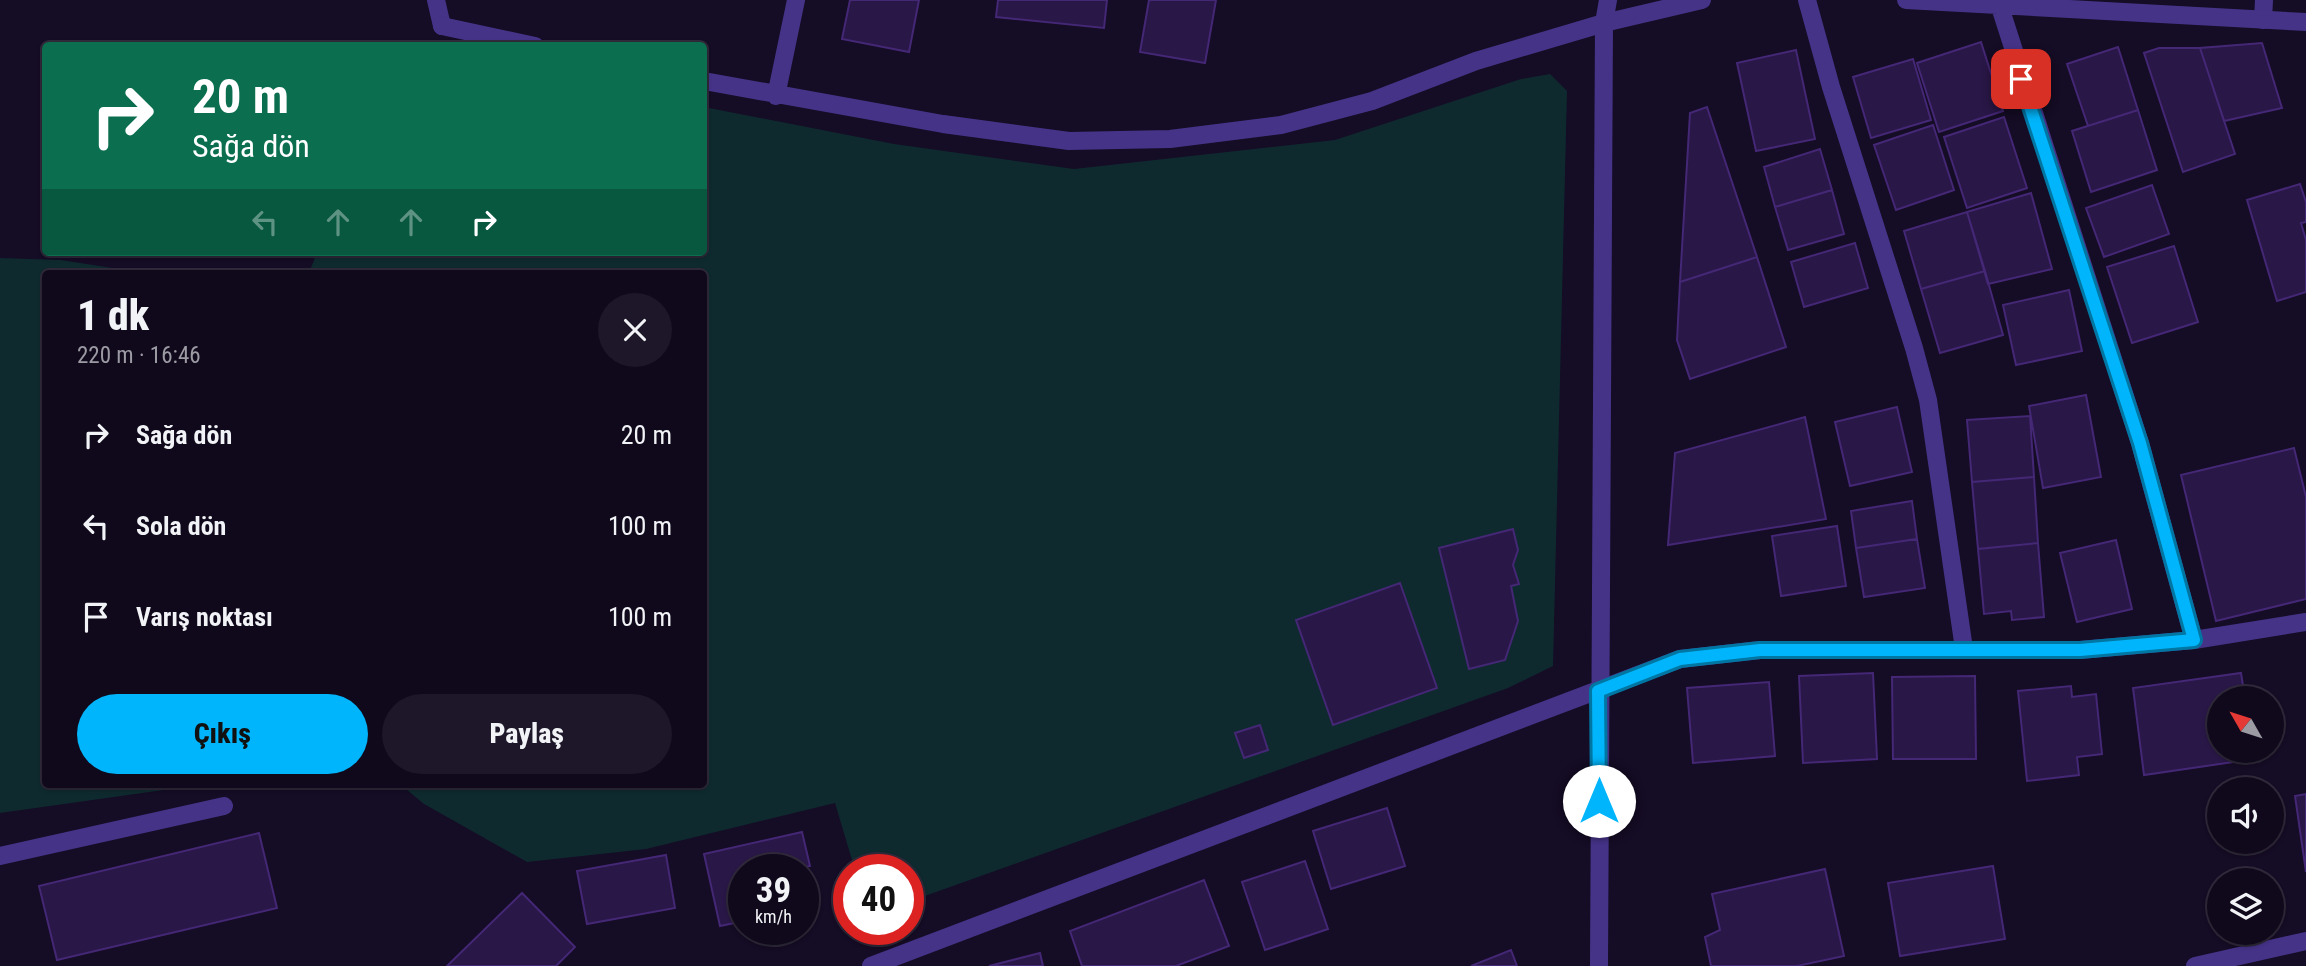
<!DOCTYPE html>
<html lang="tr">
<head>
<meta charset="utf-8">
<style>
	:root { --surface:#10091c; --page:#1e1729; --text:#f1f3f6; --muted:#9c9aa3; --line:#302a3b; --accent:#00b5fb }
	body { margin:0; font-family:"Roboto Condensed",sans-serif; background:var(--page); color:var(--text); height:100vh; display:flex; flex-direction:column; font-size:26px; white-space:nowrap }
	* { box-sizing:border-box; margin:0 }
	p { font-size:23px; color:var(--muted) }
	.icon { flex:none; width:38px; height:38px; fill:none; stroke:currentColor; stroke-width:2; stroke-linecap:round; stroke-linejoin:round }
	.map { position:relative; flex:1; overflow:hidden }
	.panel { position:absolute; left:42px; top:270px; width:665px; height:518px; display:flex; flex-direction:column; background:var(--surface); border-radius:7px; box-shadow:0 2px 5px #0004,0 0 0 2px var(--line) }
	.panel>* { flex:none }
	.hud { position:absolute; left:42px; top:42px; width:665px; height:214px; border-radius:7px; box-shadow:0 2px 5px #0004,0 0 0 2px var(--line); background:#0b6e4f; color:#fff; overflow:hidden }
	.needle { width:46px; rotate:309deg }
	.fabs { position:absolute; left:2207px; top:686px; display:grid; gap:14px }
	.fabs a { display:grid; place-items:center; width:77px; height:77px; border-radius:50%; background:var(--surface); box-shadow:0 2px 5px #0004,0 0 0 2px var(--line); font-size:35px }
	.speed { position:absolute; left:728px; top:854px; display:flex; gap:14px; font-size:35px; font-weight:700; text-align:center }
	.speed>* { display:grid; place-content:center; width:91px; height:91px; border-radius:50%; background:var(--surface); box-shadow:0 2px 5px #0004,0 0 0 2px var(--line); line-height:1 }
	.speed small { font-size:18px; font-weight:400 }
	.speed .limit { border:10px solid #d22; background:#fff; color:#111 }
	.pin { position:absolute; display:grid; place-items:center; width:60px; height:60px; color:#fff; margin:-30px; border-radius:14px; box-shadow:0 4px 10px #0006 }
	.me { position:absolute; width:77px; margin:-38px; rotate:0deg; stroke-linejoin:round; filter:drop-shadow(0 0 5px #0008) }
	.turn { display:flex; align-items:center; gap:24px; height:147px; padding:0 35px; font-size:32px }
	.turn .icon { width:91px; height:91px; stroke-width:2.5 }
	.turn b { display:block; font-size:49px; line-height:60px }
	.lanes { display:flex; align-items:center; height:66px; padding:0 35px; background:#0003; justify-content:center; gap:35px; direction:ltr }
	.lanes .off { opacity:.35 }
	.round { display:grid; place-items:center; flex:none; width:74px; height:74px; border-radius:37px; background:var(--page) }
	.overview { display:flex; align-items:center; justify-content:space-between; height:119px; padding:0 35px }
	h1 { font-size:42px; font-weight:800; line-height:52px }
	.button { display:flex; gap:14px; margin-top:auto; padding:14px 35px }
	.button a { flex:1; height:80px; border-radius:42px; background:var(--accent); color:#111; font-size:28px; font-weight:800; line-height:80px; text-align:center }
	.button a+a { background:var(--page); color:var(--text) }
	ul { padding:0; list-style:none }
	li { display:flex; align-items:center; gap:21px; height:91px; padding:0 35px }
	li div { flex:1 }
	li b { display:block; font-size:26px }
	li em { font-style:normal }
	.map>svg:first-child { display:block }
	.green { fill:#0f2a2f }
	.building { fill:#291747; stroke:#442775; stroke-width:2 }
	.lines { fill:none; stroke-linecap:round; stroke-linejoin:round }
	.service { stroke:#453388; stroke-width:18 }
	.minor { stroke:#453388; stroke-width:18 }
	.tertiary { stroke:#453388; stroke-width:18 }
	.route-casing { stroke:#0076a3; stroke-width:18 }
	.route { stroke:#00b5fb; stroke-width:12 }
</style>
</head>
<body>
<div class="map">
<svg width="2306" height="966" viewBox="0 0 2306 966">
	<rect width="100%" height="100%" fill="#150c25"/>
	<path class="green" d="M1550,74L1567,91L1553,666L1508,688L908,902V870H855L835,803L646,849L527,862L424,804L400,784H704V273H303L311,268L317,252H704V107L894,144L1074,169L1335,140L1521,79Z
		M0,258L61,260L144,273H46V784H206L0,813Z"/>
	<path class="building" d="M850,0H919L909,52L842,39Z
		M998,0H1107L1104,28L996,17Z
		M1149,0H1216L1205,63L1140,52Z
		M1981,42L2003,111L1939,132L1917,63Z
		M2262,43L2282,108L2224,121L2200,48Z
		M2118,47L2138,110L2088,126L2067,64Z
		M2159,48H2200L2235,154L2183,172L2144,53Z
		M1796,50L1815,139L1756,151L1737,63Z
		M1913,59L1931,120L1871,138L1853,77Z
		M1707,107L1757,257L1680,282L1690,113Z
		M2138,110L2157,170L2091,192L2072,131Z
		M2004,117L2027,188L1967,208L1944,137Z
		M1933,125L1954,190L1896,210L1874,145Z
		M1820,149L1832,190L1775,207L1764,167Z
		M2300,184L2306,202V222L2301,223L2306,240V292L2277,301L2247,200Z
		M2152,185L2169,234L2104,257L2086,208Z
		M1832,190L1844,234L1788,250L1775,207Z
		M2031,193L2052,269L1988,284L1967,212Z
		M1967,212L1985,271L1921,289L1904,231Z
		M1855,243L1868,288L1804,307L1791,262Z
		M2174,246L2198,322L2132,343L2107,267Z
		M1757,257L1786,347L1690,379L1677,340L1680,282Z
		M1985,271L2003,335L1940,353L1921,289Z
		M2069,290L2082,351L2016,365L2003,305Z
		M2086,395L2101,477L2043,488L2029,406Z
		M1897,407L1912,472L1850,486L1835,422Z
		M2030,416L2034,477L1972,482L1967,420Z
		M1805,417L1826,519L1668,545L1675,453Z
		M2294,448L2306,497V599L2216,621L2181,475Z
		M2034,477L2038,543L1978,549L1972,482Z
		M1912,501L1917,539L1856,548L1851,511Z
		M1837,526L1846,586L1781,596L1772,536Z
		M1513,529L1518,550L1513,565L1519,584L1511,586L1518,621L1505,660L1469,669L1439,548Z
		M1917,539L1925,588L1864,597L1856,548Z
		M2116,540L2132,609L2077,622L2060,553Z
		M2038,543L2044,617L2012,620L2011,611L1984,614L1978,549Z
		M1400,583L1437,688L1333,725L1296,620Z
		M1873,673L1877,759L1803,763L1799,676Z
		M2241,673L2245,698H2219V751H2252L2254,759L2144,775L2133,688Z
		M1975,676L1976,759H1893L1892,677Z
		M1769,682L1775,756L1693,763L1687,688Z
		M2071,686L2072,697L2096,694L2102,754L2077,757L2079,775L2027,781L2018,691Z
		M1260,725L1268,750L1244,758L1235,733Z
		M2306,794V872L2295,796Z
		M1387,808L1405,866L1331,889L1313,831Z
		M802,832L810,866L790,870H744V921L720,926L704,854Z
		M259,833L277,908L57,960L39,886Z
		M666,855L675,908L587,924L577,871Z
		M1305,861L1328,929L1265,950L1242,882Z
		M1993,866L2005,939L1900,956L1888,883Z
		M1825,869L1844,956L1797,966H1711L1705,937L1720,930L1712,894Z
		M1204,880L1229,946L1176,966H1082L1070,931Z
		M522,893L575,947L556,966H447Z
		M1511,950L1517,966H1471Z
		M1040,953L1043,966H989Z"/>
	<g class="lines">
		<path class="service" d="M436,0L442,26
			M2263,20L2264,0"/>
		<path class="minor" d="M1807,0L1831,87L1914,348L1928,400L1964,649
			M1906,0L2306,22
			M2000,7L2140,443L2194,640
			M442,26L535,46
			M704,81L943,124L1069,141L1170,139L1281,125L1372,101L1476,61L1604,23L1702,0
			M776,96L796,0
			M0,856L224,806
			M871,966L1680,659L1760,650H2080L2194,640L2306,622
			M2195,966L2306,941"/>
		<path class="tertiary" d="M1599,966L1604,23L1608,0"/>
	</g>
	<g class="lines">
		<defs>
			<path id="route" d="M1599,801L1598,691L1680,659L1760,650H2080L2194,640L2140,443L2021,79"/>
		</defs>
		<use href="#route" class="route-casing"/>
		<use href="#route" class="route"/>
	</g>
</svg>
<div class="fabs">
<a><svg class="needle" viewBox="-14 -14 28 28"><path d="M0-13l5 13h-10z" fill="#e53935"/><path d="M0 13l5-13h-10z" fill="#9c9aa3"/></svg></a>
<a><svg class="icon" aria-label="sound" viewBox="0 0 24 24"><path d="M4 9h4l5-4v14l-5-4H4zM17 9q2 3 0 6"/></svg></a>
<a><svg class="icon" aria-label="layers" viewBox="0 0 24 24"><path d="M12 4l9 5-9 5-9-5zM3 14l9 5 9-5"/></svg></a>
</div>
<div class="speed"><div>39<small>km/h</small></div><div class="limit">40</div></div>
<div class="pin" style="left:2021px;top:79px;background:#d93025"><svg class="icon" aria-label="arrive" viewBox="0 0 24 24"><path d="M6 21V4h12l-3 4 3 4H6"/></svg></div>
<svg class="me" style="left:1599px;top:801px" viewBox="-20 -20 40 40"><circle r="19" fill="#fff"/><path d="M0-13L10 11 0 6-10 11z" fill="#00b5fb"/></svg>
<div class="hud">
<div class="turn"><svg class="icon" aria-label="right" viewBox="0 0 24 24"><path d="M7 20v-9h11M14 6l5 5-5 5"/></svg><div><b>20 m</b>Sağa dön</div></div>
<div class="lanes"><svg class="icon off" aria-label="left" viewBox="0 0 24 24"><path d="M17 20v-9H6M10 6l-5 5 5 5"/></svg><svg class="icon off" aria-label="ahead" viewBox="0 0 24 24"><path d="M12 20V5M6 11l6-6 6 6"/></svg><svg class="icon off" aria-label="ahead" viewBox="0 0 24 24"><path d="M12 20V5M6 11l6-6 6 6"/></svg><svg class="icon" aria-label="right" viewBox="0 0 24 24"><path d="M7 20v-9h11M14 6l5 5-5 5"/></svg></div>
</div>
<section class="panel">
<div class="overview"><div><h1>1 dk</h1><p>220 m · 16:46</p></div><a class="round"><svg class="icon" aria-label="close" viewBox="0 0 24 24"><path d="M6 6l12 12M18 6L6 18"/></svg></a></div>
<ul>
<li><svg class="icon" aria-label="right" viewBox="0 0 24 24"><path d="M7 20v-9h11M14 6l5 5-5 5"/></svg><div><b>Sağa dön</b></div><em>20 m</em></li>
<li><svg class="icon" aria-label="left" viewBox="0 0 24 24"><path d="M17 20v-9H6M10 6l-5 5 5 5"/></svg><div><b>Sola dön</b></div><em>100 m</em></li>
<li><svg class="icon" aria-label="arrive" viewBox="0 0 24 24"><path d="M6 21V4h12l-3 4 3 4H6"/></svg><div><b>Varış noktası</b></div><em>100 m</em></li>
</ul>
<div class="button"><a>Çıkış</a><a>Paylaş</a></div>
</section>
</div>
</body>
</html>
